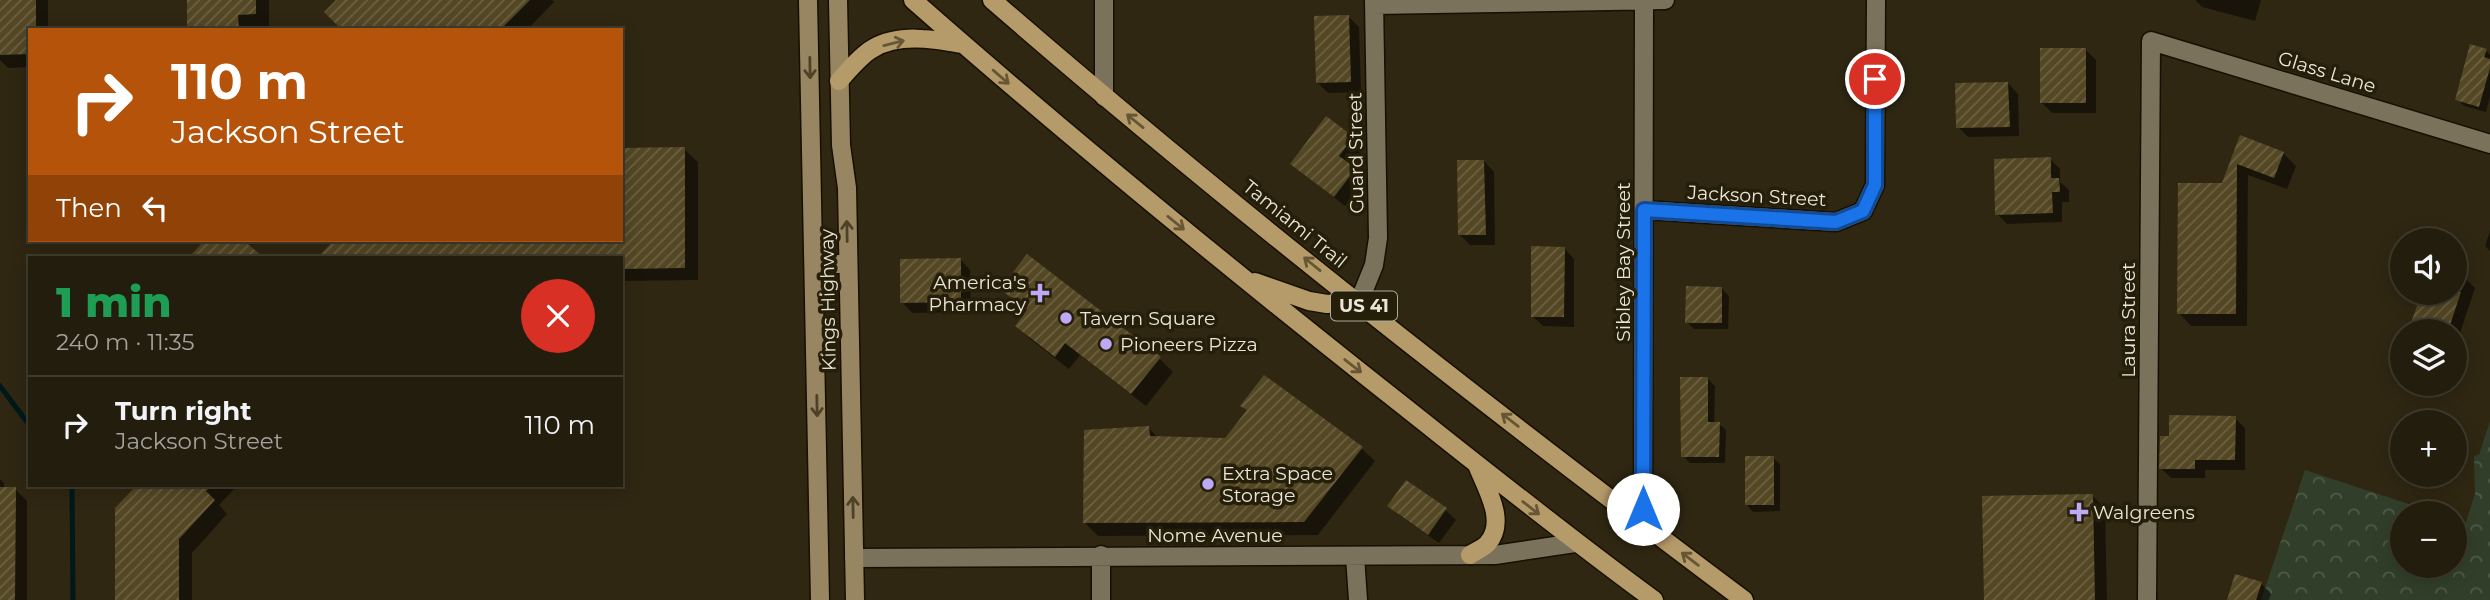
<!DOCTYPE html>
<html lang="en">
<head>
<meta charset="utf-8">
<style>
	:root { --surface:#231d0e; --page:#2f2a1c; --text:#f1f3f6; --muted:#a3a29e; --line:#403b2e }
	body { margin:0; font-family:Montserrat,sans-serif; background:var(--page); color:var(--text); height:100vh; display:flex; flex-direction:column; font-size:26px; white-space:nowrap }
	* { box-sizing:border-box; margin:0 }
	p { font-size:23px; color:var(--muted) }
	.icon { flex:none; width:38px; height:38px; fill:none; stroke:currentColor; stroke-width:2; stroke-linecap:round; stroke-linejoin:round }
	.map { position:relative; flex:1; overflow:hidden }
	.side { position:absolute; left:28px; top:256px; width:595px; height:231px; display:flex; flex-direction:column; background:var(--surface); border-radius:0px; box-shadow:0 4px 18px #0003,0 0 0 2px var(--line) }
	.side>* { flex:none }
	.top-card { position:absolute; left:28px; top:28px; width:595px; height:214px; border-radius:0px; box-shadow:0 4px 18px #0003,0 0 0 2px var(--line); background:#b45309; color:#fff; overflow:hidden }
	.buttons { position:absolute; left:2390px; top:228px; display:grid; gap:14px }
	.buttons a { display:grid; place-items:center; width:77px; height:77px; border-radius:50%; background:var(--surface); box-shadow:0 4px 18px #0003,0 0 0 2px var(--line); font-size:35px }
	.pin { position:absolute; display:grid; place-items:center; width:60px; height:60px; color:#fff; margin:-30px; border:4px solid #fff; border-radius:50%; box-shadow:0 2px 7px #0007 }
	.me { position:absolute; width:77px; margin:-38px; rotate:0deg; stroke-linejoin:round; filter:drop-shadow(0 0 5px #0008) }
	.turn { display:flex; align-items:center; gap:24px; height:147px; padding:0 28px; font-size:32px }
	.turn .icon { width:91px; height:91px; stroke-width:2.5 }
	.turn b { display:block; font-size:49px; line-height:60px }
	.then { display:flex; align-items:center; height:66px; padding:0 28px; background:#0003; gap:14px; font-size:26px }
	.round { display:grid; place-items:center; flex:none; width:74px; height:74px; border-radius:37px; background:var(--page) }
	.headline { display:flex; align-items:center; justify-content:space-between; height:119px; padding:0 28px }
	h1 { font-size:42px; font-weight:800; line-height:52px; color:#1e9e55 }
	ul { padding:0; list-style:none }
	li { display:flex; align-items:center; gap:21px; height:98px; padding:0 28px; border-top:2px solid var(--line) }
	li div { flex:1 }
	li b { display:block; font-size:26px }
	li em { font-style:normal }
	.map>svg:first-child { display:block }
	.park { fill:url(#park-crowns) }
	.shadow { fill:#0007 }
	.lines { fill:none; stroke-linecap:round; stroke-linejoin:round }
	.stream { stroke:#00181a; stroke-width:5 }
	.building { fill:url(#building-hatch) }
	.street-casing { stroke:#171000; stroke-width:21 }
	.secondary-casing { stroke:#171000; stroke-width:21 }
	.primary-casing { stroke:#171000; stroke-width:21 }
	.street { stroke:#7a725a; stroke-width:18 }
	.secondary { stroke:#988662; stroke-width:18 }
	.primary { stroke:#b59a6a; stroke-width:18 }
	.oneway { stroke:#665634 }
	.oneway2 { stroke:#4d4228 }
	.route-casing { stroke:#114b97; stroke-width:18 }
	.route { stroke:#1a73e8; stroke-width:12 }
	.poi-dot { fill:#bea9f4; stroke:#251e08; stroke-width:2.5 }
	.labels { text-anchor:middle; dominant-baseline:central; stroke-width:7; stroke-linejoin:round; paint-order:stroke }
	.shield { fill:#251e08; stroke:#afa99a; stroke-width:2 }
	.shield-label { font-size:18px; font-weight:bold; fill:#eae5d8 }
	.street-label { font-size:19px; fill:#eae5d8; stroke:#251e08 }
	.poi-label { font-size:19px; fill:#eae5d8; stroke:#251e08; text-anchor:start }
</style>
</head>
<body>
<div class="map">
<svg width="2490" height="600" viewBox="0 0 2490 600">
	<defs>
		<pattern id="park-crowns" width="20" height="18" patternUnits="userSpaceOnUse" patternTransform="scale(1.75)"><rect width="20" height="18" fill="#313f2a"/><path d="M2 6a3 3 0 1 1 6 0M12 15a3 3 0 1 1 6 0" fill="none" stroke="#4f5b48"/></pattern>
		<pattern id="building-hatch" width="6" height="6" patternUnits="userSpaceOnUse" patternTransform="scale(1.75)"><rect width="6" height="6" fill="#534724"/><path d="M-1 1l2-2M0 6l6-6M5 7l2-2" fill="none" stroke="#6c6143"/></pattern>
	</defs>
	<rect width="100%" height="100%" fill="#2f2712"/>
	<path class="park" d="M2490,421V600H2261L2305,470L2436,513H2403V565H2455V519L2466,522L2475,494L2474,456L2479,455Z"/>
	<path class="shadow" d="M0,0H48V30H30V67L8,68L0,60Z
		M189,0H269V27H251V30H189Z
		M338,0H552L554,2L527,30H344Z
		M2195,0H2261L2255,21L2202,7Z
		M1349,17L1359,27L1361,92L1328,93L1317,82Z
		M2086,50L2096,60V113H2052L2041,102Z
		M2486,50L2490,55V97L2486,112L2464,106L2457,99Z
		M2008,83L2018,94L2019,136L1968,137L1958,127Z
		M1352,138L1363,148L1350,166L1365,180L1345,206L1292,164Z
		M2241,138L2283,153L2296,166L2287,189L2248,175L2247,326H2191L2179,313Z
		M684,149L698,162V280L621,281V257H320L336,240H621Z
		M2050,159L2060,169V182L2069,190V202H2062V222L2007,224L1997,214Z
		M1484,161L1494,172L1495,245H1470L1460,235Z
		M2490,231V251L2485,246Z
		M207,240H241L260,257H191Z
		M1564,248L1574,259V327L1543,326L1532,316Z
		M960,259L970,270L971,312L912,313L902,302Z
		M2455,275L2465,278L2475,288L2455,348V331H2410L2455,292Z
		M1002,289L1159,358L1173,372L1146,406L1080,355L1069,369L1030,339L1017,326L1028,312Z
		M1722,289L1729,296L1728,329H1694L1687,322Z
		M1708,379L1715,386L1714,424H1719L1726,430L1725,463H1690L1683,456Z
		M1248,411L1361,448L1375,461L1318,535L1098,536L1085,523L1149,428L1158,438L1225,439Z
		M2235,418L2245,428V470H2205V478H2171L2161,468L2171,438Z
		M1773,458L1780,464V511L1753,512L1747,505Z
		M0,479L4,483V488L15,489L27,501V600H0Z
		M139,485H238L219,505L227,514L192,553V600H117V509Z
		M2092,495L2105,509L2107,600H1986Z
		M1390,506L1445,510L1456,520L1439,543L1400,516Z
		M2261,583L2271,594L2269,600H2229Z"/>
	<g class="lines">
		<path class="stream" d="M0,386L30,426
			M72,485L73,600"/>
	</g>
	<path class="building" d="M0,0H36V30H30V54L0,55Z
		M187,0H256V14L238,15L239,30H187Z
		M336,0H530L500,30H342L324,12Z
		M1349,15L1351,82L1316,83L1314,16Z
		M2470,44L2487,49L2484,57L2490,59V68L2479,107L2455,100Z
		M2040,48H2086V103H2040Z
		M2008,82L2010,127L1956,128L1955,83Z
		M1326,116L1354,137L1339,156L1356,168L1334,197L1290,164Z
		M2240,135L2284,152L2274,178L2237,164L2236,314H2177L2178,183H2222Z
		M685,147V268L621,269V257H318L334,240H621V148Z
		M2051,157V178H2059L2060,192H2052L2053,213L1995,215L1994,159Z
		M1457,160H1484L1486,235H1458Z
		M205,240H243L263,257H189Z
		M1531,246L1565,247L1564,317H1531Z
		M1027,254L1161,357L1131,394L1065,343L1055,357L1015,326L1027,310L1000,289Z
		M961,258V302L900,303V259Z
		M1686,286L1722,287V323H1685Z
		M2422,292H2461L2448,331H2408Z
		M1264,375L1363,447L1304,522L1083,523L1084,430L1149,426L1150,436L1225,438L1247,410L1240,406Z
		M1680,377H1708V422H1720L1719,457H1681Z
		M2169,415L2236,416L2235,460H2195V469H2159L2160,436H2169Z
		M1745,456H1774V505H1745Z
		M1406,480L1447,508L1428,535L1387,506Z
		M137,485H212L206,491L215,500L179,539V600H115V508Z
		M0,487H16L15,600H0Z
		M2093,494L2095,600H1984L1982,496Z
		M2235,574L2262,582L2256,600H2227Z"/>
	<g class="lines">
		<defs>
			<path id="street" d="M1374,5L1665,0
				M1104,97V0
				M1644,210L1836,222L1863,211L1875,185L1876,0
				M1359,302L1374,265L1378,238L1374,0
				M1643,524L1644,0
				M1101,555V600
				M1355,556L1358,600
				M854,558L1495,555L1575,543
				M2147,600L2151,41L2490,144"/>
			<path id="secondary" d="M808,0L820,600
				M838,0L841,145L847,188L855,600
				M814,264H848"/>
			<path id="primary" d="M913,0C1065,134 1223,263 1382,389C1472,460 1561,532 1654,600
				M992,0C1234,210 1488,408 1744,600
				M839,81C849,70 860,56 872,49C898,33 933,39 961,44
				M1255,282L1309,301L1327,304L1359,302
				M1470,555C1476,551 1484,548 1488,543C1507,521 1486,488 1477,465"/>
		</defs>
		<use href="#street" class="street-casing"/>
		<use href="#secondary" class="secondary-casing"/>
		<use href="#primary" class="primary-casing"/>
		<use href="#street" class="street"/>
		<use href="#secondary" class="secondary"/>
		<use href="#primary" class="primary"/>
	</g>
	<defs><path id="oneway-shaft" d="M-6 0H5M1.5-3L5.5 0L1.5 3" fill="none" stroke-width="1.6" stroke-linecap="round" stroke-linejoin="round" transform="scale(1.75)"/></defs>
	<g class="oneway">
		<use href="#oneway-shaft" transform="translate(894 43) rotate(-14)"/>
		<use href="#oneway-shaft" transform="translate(1001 77) rotate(41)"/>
		<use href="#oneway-shaft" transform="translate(1135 121) rotate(-141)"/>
		<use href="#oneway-shaft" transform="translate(1176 223) rotate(39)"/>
		<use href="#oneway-shaft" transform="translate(1312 264) rotate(-141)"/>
		<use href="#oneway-shaft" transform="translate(1353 366) rotate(38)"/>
		<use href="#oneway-shaft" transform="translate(1510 420) rotate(-142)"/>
		<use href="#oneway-shaft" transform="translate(1531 508) rotate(38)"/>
		<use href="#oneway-shaft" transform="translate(1690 559) rotate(-143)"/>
	</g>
	<g class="oneway2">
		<use href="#oneway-shaft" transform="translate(810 68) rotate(89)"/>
		<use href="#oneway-shaft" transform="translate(847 231) rotate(-91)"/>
		<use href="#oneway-shaft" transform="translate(817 406) rotate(89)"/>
		<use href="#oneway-shaft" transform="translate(853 507) rotate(-91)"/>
	</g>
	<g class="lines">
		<defs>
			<path id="route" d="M1643,509L1644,210L1836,222L1863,211L1875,185V79"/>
		</defs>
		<use href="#route" class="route-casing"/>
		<use href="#route" class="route"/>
	</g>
	<g class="poi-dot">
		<path d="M1036.5 282.5h7v7h7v7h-7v7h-7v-7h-7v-7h7z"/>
		<circle cx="1066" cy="318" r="7"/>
		<circle cx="1106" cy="344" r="7"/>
		<circle cx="1208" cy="484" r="7"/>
		<path d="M2075.5 501.5h7v7h7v7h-7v7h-7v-7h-7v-7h7z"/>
	</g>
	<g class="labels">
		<rect class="shield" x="1331" y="291.5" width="66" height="29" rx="5"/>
		<g class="shield-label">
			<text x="1364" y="306">US 41</text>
		</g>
		<g class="street-label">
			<text transform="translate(2327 72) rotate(17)">Glass Lane</text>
			<text transform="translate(1356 153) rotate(-91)">Guard Street</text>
			<text transform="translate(1757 196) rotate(3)">Jackson Street</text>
			<text transform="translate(1295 224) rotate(39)">Tamiami Trail</text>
			<text transform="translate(1623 262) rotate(-90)">Sibley Bay Street</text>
			<text transform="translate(828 300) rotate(-91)">Kings Highway</text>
			<text transform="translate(2128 320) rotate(-90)">Laura Street</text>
			<text x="1215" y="535">Nome Avenue</text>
		</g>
		<g class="poi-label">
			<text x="1026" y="282" text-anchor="end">America's<tspan x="1026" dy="22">Pharmacy</tspan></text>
			<text x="1080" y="318">Tavern Square</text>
			<text x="1120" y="344">Pioneers Pizza</text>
			<text x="1222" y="473">Extra Space<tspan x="1222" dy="22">Storage</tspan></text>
			<text x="2093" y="512">Walgreens</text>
		</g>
	</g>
</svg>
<div class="buttons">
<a><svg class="icon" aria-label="sound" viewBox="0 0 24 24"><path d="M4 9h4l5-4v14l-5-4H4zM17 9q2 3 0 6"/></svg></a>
<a><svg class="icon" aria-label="layers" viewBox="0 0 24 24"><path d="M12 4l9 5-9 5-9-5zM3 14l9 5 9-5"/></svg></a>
<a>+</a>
<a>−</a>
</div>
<div class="pin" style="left:1875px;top:79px;background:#d93025"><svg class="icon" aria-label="arrive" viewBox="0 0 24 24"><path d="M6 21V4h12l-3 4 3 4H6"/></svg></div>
<svg class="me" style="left:1643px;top:509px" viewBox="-20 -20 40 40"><circle r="19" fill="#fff"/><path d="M0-13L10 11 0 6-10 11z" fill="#1a73e8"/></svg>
<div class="top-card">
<div class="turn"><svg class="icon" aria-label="right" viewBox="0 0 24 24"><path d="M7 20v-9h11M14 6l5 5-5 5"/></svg><div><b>110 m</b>Jackson Street</div></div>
<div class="then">Then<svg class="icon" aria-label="left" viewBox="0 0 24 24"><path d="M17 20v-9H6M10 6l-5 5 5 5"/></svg></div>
</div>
<section class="side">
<div class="headline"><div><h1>1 min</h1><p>240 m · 11:35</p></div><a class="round" style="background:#d93025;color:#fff"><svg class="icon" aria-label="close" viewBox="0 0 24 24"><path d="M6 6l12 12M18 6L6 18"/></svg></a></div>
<ul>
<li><svg class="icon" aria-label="right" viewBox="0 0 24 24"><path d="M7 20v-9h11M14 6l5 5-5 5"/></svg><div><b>Turn right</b><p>Jackson Street</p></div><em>110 m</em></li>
</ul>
</section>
</div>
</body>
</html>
